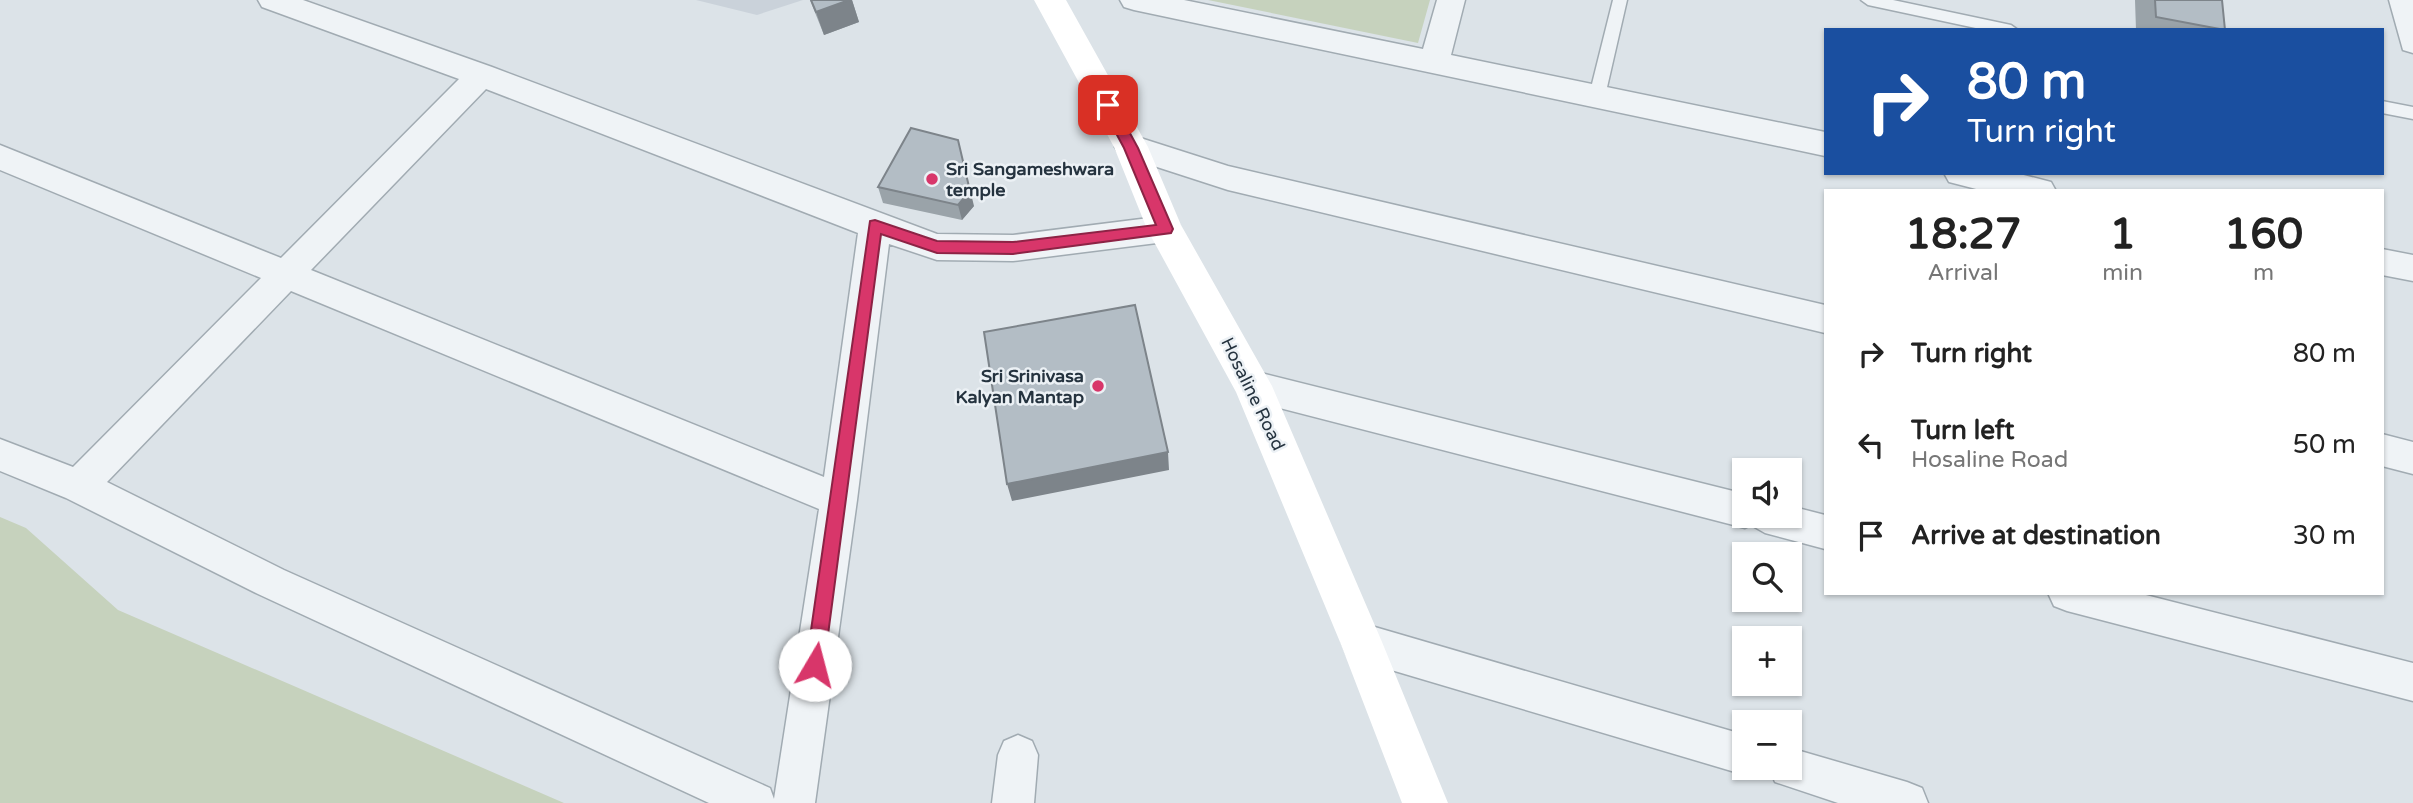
<!DOCTYPE html>
<html lang="en">
<head>
<meta charset="utf-8">
<style>
	:root { --surface:#fff; --page:#f2f2f2; --text:#222; --muted:#767676 }
	body { margin:0; font-family:"Varela Round",sans-serif; background:var(--page); color:var(--text); height:100vh; display:flex; flex-direction:column; font-size:26px; white-space:nowrap }
	* { box-sizing:border-box; margin:0 }
	p { font-size:23px; color:var(--muted) }
	.icon { flex:none; width:38px; height:38px; fill:none; stroke:currentColor; stroke-width:2; stroke-linecap:round; stroke-linejoin:round }
	.map { position:relative; flex:1; overflow:hidden }
	.drawer { position:absolute; left:1824px; top:189px; width:560px; height:406px; display:flex; flex-direction:column; background:var(--surface); border-radius:0px; box-shadow:0 2px 5px #0004 }
	.drawer>* { flex:none }
	.guide { position:absolute; left:1824px; top:28px; width:560px; height:147px; border-radius:0px; box-shadow:0 2px 5px #0004; background:#1a4fa0; color:#fff; overflow:hidden }
	.tools { position:absolute; left:1732px; top:458px; display:grid; gap:14px }
	.tools a { display:grid; place-items:center; width:70px; height:70px; border-radius:0px; background:var(--surface); box-shadow:0 2px 5px #0004; font-size:35px }
	.pin { position:absolute; display:grid; place-items:center; width:60px; height:60px; color:#fff; margin:-30px; border-radius:14px; box-shadow:0 4px 10px #0006 }
	.me { position:absolute; width:77px; margin:-38px; rotate:8deg; stroke-linejoin:round; filter:drop-shadow(0 0 5px #0008) }
	.turn { display:flex; align-items:center; gap:24px; height:147px; padding:0 28px; font-size:32px }
	.turn .icon { width:91px; height:91px; stroke-width:2.5 }
	.turn b { display:block; font-size:49px; line-height:60px }
	.eta { display:flex; justify-content:space-evenly; align-items:center; height:119px; text-align:center }
	.eta b { font-size:42px; font-weight:700; line-height:49px }
	ul { padding:0; list-style:none }
	li { display:flex; align-items:center; gap:21px; height:91px; padding:0 28px }
	li div { flex:1 }
	li b { display:block; font-size:26px }
	li em { font-style:normal }
	.map>svg:first-child { display:block }
	.built { fill:#cad2da }
	.green { fill:#c6d2bd }
	.lines { fill:none; stroke-linecap:round; stroke-linejoin:round }
	.lane-casing { stroke:#a1abb2; stroke-width:3 }
	.street-casing { stroke:#a1abb2; stroke-width:3 }
	.lane { fill:#eff3f6; fill-rule:evenodd }
	.street { fill:#eff3f6; fill-rule:evenodd }
	.secondary { fill:#fff; fill-rule:evenodd }
	.wall { fill:#9aa3a9 }
	.shaded-wall { fill:#7d848a }
	.building { fill:#b3bdc5; stroke:#7d848a; stroke-width:2 }
	.route { fill:#d8366a; stroke:#8c2345; stroke-width:2 }
	.poi-dot { fill:#d8366a; stroke:#ecf1f5; stroke-width:2.5 }
	.labels { text-anchor:middle; dominant-baseline:central; stroke-width:5; stroke-linejoin:round; paint-order:stroke }
	.poi-label { font-size:18px; font-weight:bold; fill:#25333f; stroke:#ecf1f5; text-anchor:start }
	.street-label { font-size:18px; fill:#25333f; stroke:#ecf1f5 }
</style>
</head>
<body>
<div class="map">
<svg width="2413" height="803" viewBox="0 0 2413 803">
	<rect width="100%" height="100%" fill="#dce3e8"/>
	<path class="built" d="M696,0H803L757,15Z"/>
	<path class="green" d="M1208,0H1430L1418,43Z
		M0,517L26,528L118,610L564,803H0Z"/>
	<g class="lines">
		<defs>
			<path id="lane" d="M1613,0H1627L1605,96L1597,102L1589,96Z
				M1861,0H1893L2011,25L2018,30H1985L1868,5Z
				M2382,101L2413,107V119L2382,113Z"/>
			<path id="street" d="M258,0H303L492,67L937,234L1013,235L1165,216L1176,220L1181,229L1176,238L1165,242L1013,261L937,260L889,244L857,500L815,803H709L258,594L66,498L0,471V439L73,467L261,278L0,170V145L281,258L459,79L262,7ZM486,89L858,233L824,477L311,270ZM291,291L819,509L774,799L770,788L284,570L107,482Z
				M1120,0H1184L1423,49L1437,0H1465L1451,55L1825,132V156L1134,10L1124,7Z
				M2389,0H2413V53L2403,50Z
				M1131,135L1228,166L1825,305V333L1228,190L1120,155L1115,147L1120,139Z
				M1944,173H2016L2051,182L2056,191H1984L1949,182Z
				M2382,249L2413,255V281L2382,275Z
				M1253,371L1745,494V516H1790V506L1825,515V549L1765,533L1751,525L1745,528L1253,401L1241,397L1236,386L1241,375Z
				M2382,434L2413,442V474L2382,466Z
				M2048,593H2138L2413,663V701L2067,611L2054,606Z
				M1361,623L1745,735V768H1760L1745,775L1361,661L1347,655L1342,642L1347,629Z
				M1018,735L1032,741L1038,755L1034,803H992L998,755L1004,741Z
				M1790,748L1907,782L1922,788L1928,803H1838L1775,782L1769,768H1790Z"/>
		</defs>
		<use href="#lane" class="lane-casing"/>
		<use href="#street" class="street-casing"/>
		<use href="#lane" class="lane"/>
		<use href="#street" class="street"/>
		<path class="secondary" d="M1034,0H1066L1148,147L1181,225L1272,386L1382,642L1448,803H1402L1340,642L1236,392L1147,229L1114,147Z"/>
	</g>
	<path class="wall" d="M810,0H852L859,22L824,35Z
		M2135,0H2222L2225,30H2136Z
		M878,187L974,206L962,220L883,203Z"/>
	<path class="shaded-wall" d="M849,0H852L859,22L824,35L816,12Z
		M958,140L974,206L962,220L958,205Z
		M1168,452L1169,470L1012,501L1007,484Z"/>
	<path class="building" d="M811,0H849L816,12Z
		M2155,0H2222L2225,30L2156,17Z
		M911,128L958,140L970,191L958,205L878,187Z
		M1135,305L1168,452L1007,484L984,332Z"/>
	<path class="route" d="M1108,100L1113,102L1138,148L1173,229L1171,233L1013,254L937,253L881,234L824,665L821,671L815,674L808,671L806,665L870,221L875,220L937,241L1013,242L1156,225L1124,148L1101,105Z"/>
	<g class="poi-dot">
		<circle cx="932" cy="179" r="7"/>
		<circle cx="1098" cy="386" r="7"/>
	</g>
	<g class="labels">
		<g class="poi-label">
			<text x="946" y="169">Sri Sangameshwara<tspan x="946" dy="21">temple</tspan></text>
			<text x="1084" y="376" text-anchor="end">Sri Srinivasa<tspan x="1084" dy="21">Kalyan Mantap</tspan></text>
		</g>
		<g class="street-label">
			<text transform="translate(1253 394) rotate(64)">Hosaline Road</text>
		</g>
	</g>
</svg>
<div class="tools">
<a><svg class="icon" aria-label="sound" viewBox="0 0 24 24"><path d="M4 9h4l5-4v14l-5-4H4zM17 9q2 3 0 6"/></svg></a>
<a><svg class="icon" aria-label="search" viewBox="0 0 24 24"><circle cx="10" cy="10" r="6"/><path d="M15 15l6 6"/></svg></a>
<a>+</a>
<a>−</a>
</div>
<div class="pin" style="left:1108px;top:105px;background:#d93025"><svg class="icon" aria-label="arrive" viewBox="0 0 24 24"><path d="M6 21V4h12l-3 4 3 4H6"/></svg></div>
<svg class="me" style="left:815px;top:665px" viewBox="-20 -20 40 40"><circle r="19" fill="#fff"/><path d="M0-13L10 11 0 6-10 11z" fill="#d8366a"/></svg>
<div class="guide">
<div class="turn"><svg class="icon" aria-label="right" viewBox="0 0 24 24"><path d="M7 20v-9h11M14 6l5 5-5 5"/></svg><div><b>80 m</b>Turn right</div></div>
</div>
<section class="drawer">
<div class="eta">
<div><b>18:27</b><p>Arrival</p></div>
<div><b>1</b><p>min</p></div>
<div><b>160</b><p>m</p></div>
</div>
<ul>
<li><svg class="icon" aria-label="right" viewBox="0 0 24 24"><path d="M7 20v-9h11M14 6l5 5-5 5"/></svg><div><b>Turn right</b></div><em>80 m</em></li>
<li><svg class="icon" aria-label="left" viewBox="0 0 24 24"><path d="M17 20v-9H6M10 6l-5 5 5 5"/></svg><div><b>Turn left</b><p>Hosaline Road</p></div><em>50 m</em></li>
<li><svg class="icon" aria-label="arrive" viewBox="0 0 24 24"><path d="M6 21V4h12l-3 4 3 4H6"/></svg><div><b>Arrive at destination</b></div><em>30 m</em></li>
</ul>
</section>
</div>
</body>
</html>
